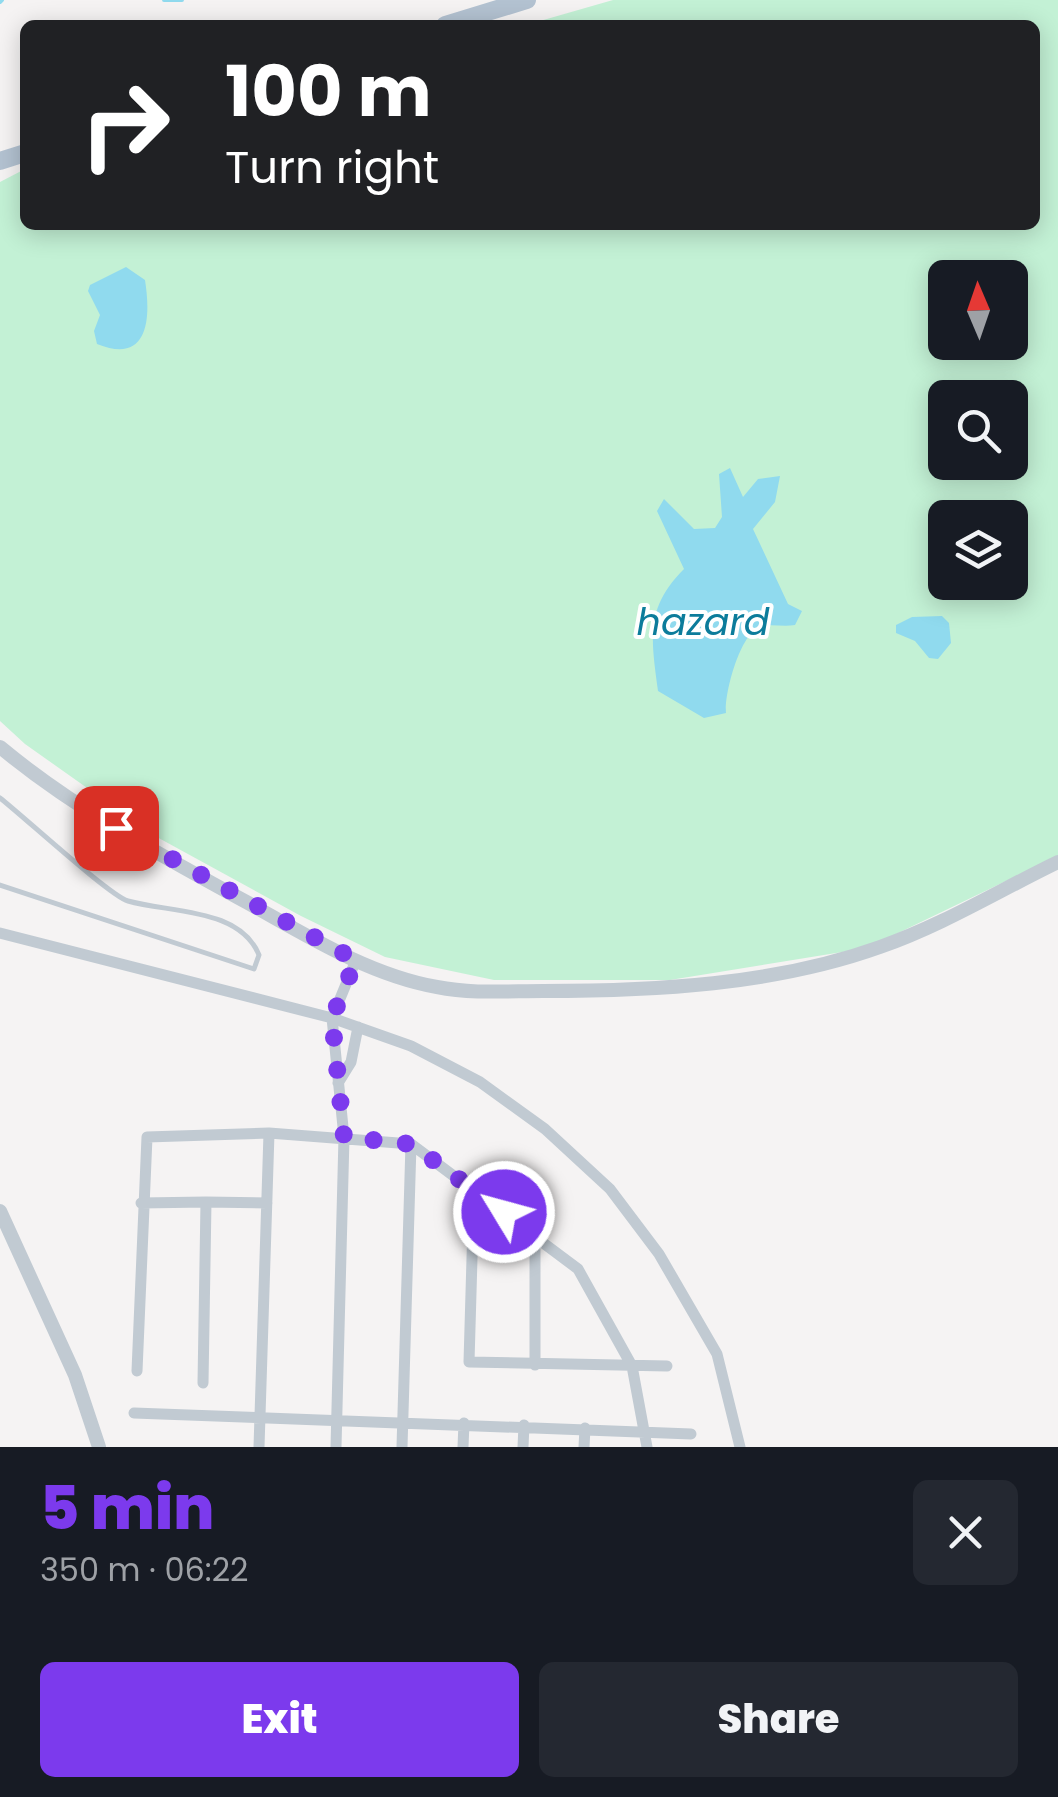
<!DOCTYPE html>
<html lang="en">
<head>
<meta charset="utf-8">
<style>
	:root { --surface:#171b24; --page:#242831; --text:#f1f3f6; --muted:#9ea1a6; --accent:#7c3aed }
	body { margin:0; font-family:Poppins,sans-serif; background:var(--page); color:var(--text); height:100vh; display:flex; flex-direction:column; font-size:38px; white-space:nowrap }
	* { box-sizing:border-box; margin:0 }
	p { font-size:32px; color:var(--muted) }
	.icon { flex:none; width:55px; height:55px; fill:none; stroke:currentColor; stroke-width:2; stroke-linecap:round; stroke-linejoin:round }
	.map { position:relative; height:1447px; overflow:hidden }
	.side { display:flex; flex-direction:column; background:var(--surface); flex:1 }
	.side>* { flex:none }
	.top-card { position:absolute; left:20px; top:20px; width:1020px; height:210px; border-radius:15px; box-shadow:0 5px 25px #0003; background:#202124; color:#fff; overflow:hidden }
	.needle { width:65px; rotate:358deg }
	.tools { position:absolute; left:928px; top:260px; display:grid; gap:20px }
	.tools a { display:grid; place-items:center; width:100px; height:100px; border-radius:15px; background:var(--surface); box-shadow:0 5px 25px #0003; font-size:50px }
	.pin { position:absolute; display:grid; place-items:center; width:85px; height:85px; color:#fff; margin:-42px; border-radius:20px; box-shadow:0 5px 15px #0006 }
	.me { position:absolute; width:110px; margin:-55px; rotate:307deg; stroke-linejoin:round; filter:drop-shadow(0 0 8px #0008) }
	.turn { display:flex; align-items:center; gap:35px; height:210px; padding:0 40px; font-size:45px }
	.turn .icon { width:130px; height:130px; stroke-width:2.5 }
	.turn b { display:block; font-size:70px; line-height:85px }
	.round { display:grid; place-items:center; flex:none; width:105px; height:105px; border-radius:15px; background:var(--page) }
	.overview { display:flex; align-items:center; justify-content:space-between; height:170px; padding:0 40px }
	h1 { font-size:60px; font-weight:800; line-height:75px; color:var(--accent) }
	.primary-button { display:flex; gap:20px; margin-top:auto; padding:20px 40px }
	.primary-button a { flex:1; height:115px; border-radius:15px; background:var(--accent); color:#fff; font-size:40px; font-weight:800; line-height:115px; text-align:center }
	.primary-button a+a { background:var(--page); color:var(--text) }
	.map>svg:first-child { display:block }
	.green { fill:#c3f1d5; fill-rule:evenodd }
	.water { fill:#90daee }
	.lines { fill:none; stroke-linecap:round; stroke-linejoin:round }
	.stream { stroke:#90daee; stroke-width:4 }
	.service { stroke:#c1cad2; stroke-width:5 }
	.minor { stroke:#c1cad2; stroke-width:11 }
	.tertiary { stroke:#c1cad2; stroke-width:14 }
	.primary { stroke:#b3c2d1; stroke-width:18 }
	.route { stroke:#7c3aed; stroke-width:18; stroke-dasharray:0 32.4 }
	.labels { text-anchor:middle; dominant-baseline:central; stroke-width:8; stroke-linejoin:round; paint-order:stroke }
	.water-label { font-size:38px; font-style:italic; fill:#0c7c9b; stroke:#fff }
</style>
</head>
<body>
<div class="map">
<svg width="1058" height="1447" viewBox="0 0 1058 1447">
	<rect width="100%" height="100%" fill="#f5f3f3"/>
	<path class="green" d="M613,0H1058V856L867,948L670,980H494L385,957L301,916L155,836L25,744L0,721V182L25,169V225H1035V25H526ZM945,278H1010V342H945ZM945,398H1010V462H945ZM945,518H1010V582H945Z"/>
	<path class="water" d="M126,267L145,280C151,318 149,365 97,344L94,331L100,315L88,291L90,285Z
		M730,468L743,497L758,479L780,476L775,502L753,529L788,604L802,611L795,625C784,627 772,624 762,626C741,630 724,693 726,713L704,718L658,691C651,638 645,608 684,569L657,511L664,499L694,529L715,528L722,517L719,474Z
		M942,616L949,623L951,643L938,659L929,658L915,641L896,633V625L912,617Z"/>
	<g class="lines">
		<path class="stream" d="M164,0H182
			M0,2L2,0"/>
		<path class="service" d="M0,798C22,815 110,896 128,901C171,913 240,908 259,955L254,969L0,885"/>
		<path class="minor" d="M0,933L332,1018L411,1046L480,1082L545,1129L610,1189L659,1254L717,1354L740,1447
			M338,1083L351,1062L358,1027
			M474,1189L469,1362L667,1366
			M141,1203L206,1202
			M535,1365V1236
			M137,1371L147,1137L269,1133L411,1144L578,1269L632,1366L647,1447
			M203,1383L206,1202L267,1203
			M134,1413L691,1434
			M259,1447L269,1133
			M336,1447L344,1137L332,1018L356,960
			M402,1447L411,1144
			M463,1447L464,1423
			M523,1447L524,1425
			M584,1447L585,1428"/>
		<path class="tertiary" d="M0,747C76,810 164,857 250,904C309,937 370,975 437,987C472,994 508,991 543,991C654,991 774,985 880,947C941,926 1000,890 1058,862
			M0,1211L75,1375L99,1447"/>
		<path class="primary" d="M445,25L527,0
			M0,161L25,153"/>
	</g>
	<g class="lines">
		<path class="route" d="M116,828L356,960L332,1018L344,1137L411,1144L504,1212"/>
	</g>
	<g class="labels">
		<g class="water-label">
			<text x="703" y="621">hazard</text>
		</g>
	</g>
</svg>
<div class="tools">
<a><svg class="needle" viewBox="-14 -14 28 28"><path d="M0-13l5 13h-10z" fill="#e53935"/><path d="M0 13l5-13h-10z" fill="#9ea1a6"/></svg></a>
<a><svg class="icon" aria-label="search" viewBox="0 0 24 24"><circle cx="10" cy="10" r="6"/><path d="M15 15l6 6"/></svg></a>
<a><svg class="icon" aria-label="layers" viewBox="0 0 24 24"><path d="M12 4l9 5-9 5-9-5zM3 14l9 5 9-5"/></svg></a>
</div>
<div class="pin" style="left:116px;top:828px;background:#d93025"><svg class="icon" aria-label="arrive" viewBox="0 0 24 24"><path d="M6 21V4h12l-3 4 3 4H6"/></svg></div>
<svg class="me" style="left:504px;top:1212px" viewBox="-20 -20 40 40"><circle r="17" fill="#7c3aed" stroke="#fff" stroke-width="3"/><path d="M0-11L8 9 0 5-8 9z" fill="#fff"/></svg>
<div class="top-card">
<div class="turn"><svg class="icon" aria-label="right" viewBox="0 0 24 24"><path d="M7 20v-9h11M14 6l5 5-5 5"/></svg><div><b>100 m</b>Turn right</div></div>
</div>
</div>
<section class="side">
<div class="overview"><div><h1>5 min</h1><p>350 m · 06:22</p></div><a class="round"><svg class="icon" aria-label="close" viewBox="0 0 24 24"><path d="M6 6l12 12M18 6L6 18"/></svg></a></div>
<div class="primary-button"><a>Exit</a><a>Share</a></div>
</section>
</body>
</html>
